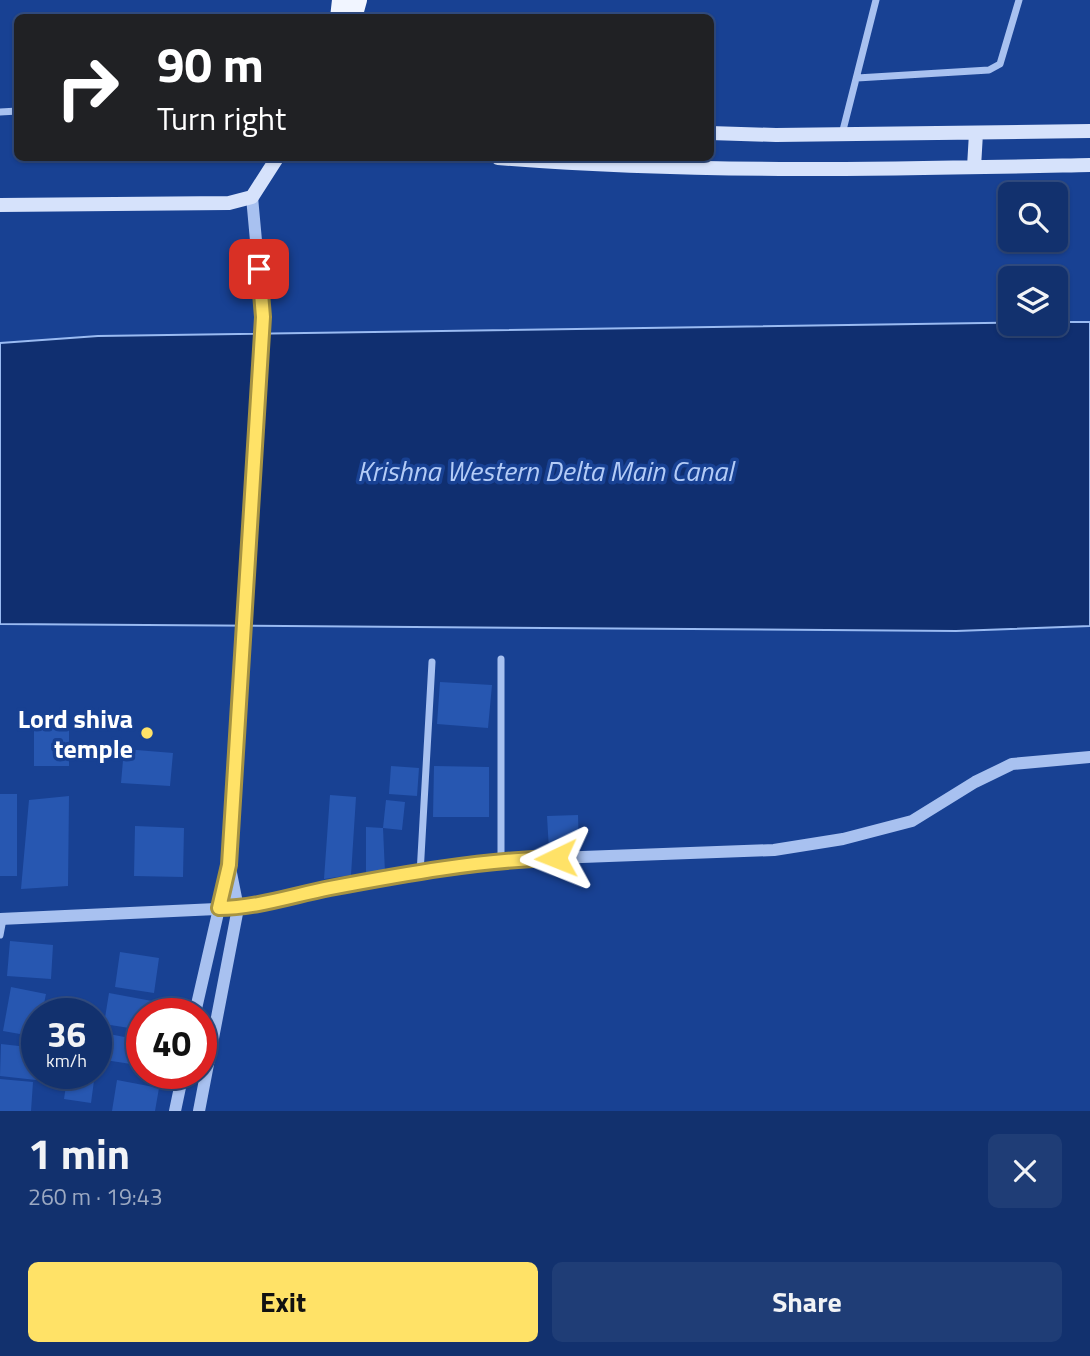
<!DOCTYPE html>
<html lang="en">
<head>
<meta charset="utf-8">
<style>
	:root { --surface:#12316e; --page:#1f3d76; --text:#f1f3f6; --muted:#9ca9c2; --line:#314c81; --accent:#ffe267 }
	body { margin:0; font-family:"Titillium Web",sans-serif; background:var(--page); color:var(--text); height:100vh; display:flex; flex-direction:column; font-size:26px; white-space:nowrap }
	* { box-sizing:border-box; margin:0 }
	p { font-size:23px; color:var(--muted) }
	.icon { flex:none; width:38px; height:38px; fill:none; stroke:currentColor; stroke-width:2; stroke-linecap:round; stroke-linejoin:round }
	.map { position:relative; height:1111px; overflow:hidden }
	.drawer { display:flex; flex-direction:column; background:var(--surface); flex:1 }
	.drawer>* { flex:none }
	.top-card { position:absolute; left:14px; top:14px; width:700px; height:147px; border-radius:10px; box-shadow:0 2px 5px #0004,0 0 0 2px var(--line); background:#202124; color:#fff; overflow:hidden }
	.buttons { position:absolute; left:998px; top:182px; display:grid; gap:14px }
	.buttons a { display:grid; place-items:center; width:70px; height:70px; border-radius:10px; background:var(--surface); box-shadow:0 2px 5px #0004,0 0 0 2px var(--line); font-size:35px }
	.speed { position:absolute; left:21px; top:998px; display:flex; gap:14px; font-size:35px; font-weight:700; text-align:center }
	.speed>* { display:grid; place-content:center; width:91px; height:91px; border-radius:50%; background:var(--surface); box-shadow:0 2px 5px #0004,0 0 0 2px var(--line); line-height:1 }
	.speed small { font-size:18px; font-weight:400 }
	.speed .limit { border:10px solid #d22; background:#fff; color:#111 }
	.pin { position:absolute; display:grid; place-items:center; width:60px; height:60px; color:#fff; margin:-30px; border-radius:14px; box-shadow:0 4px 10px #0006 }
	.me { position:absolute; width:77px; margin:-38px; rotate:268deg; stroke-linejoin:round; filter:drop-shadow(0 0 5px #0008) }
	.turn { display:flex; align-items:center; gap:24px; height:147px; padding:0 28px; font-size:32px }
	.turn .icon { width:91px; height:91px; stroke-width:2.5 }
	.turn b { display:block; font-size:49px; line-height:60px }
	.round { display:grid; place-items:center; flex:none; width:74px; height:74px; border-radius:10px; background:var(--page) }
	.summary { display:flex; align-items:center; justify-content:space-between; height:119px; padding:0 28px }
	h1 { font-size:42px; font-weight:700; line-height:52px }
	.action { display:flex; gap:14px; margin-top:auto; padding:14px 28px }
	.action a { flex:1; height:80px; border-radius:10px; background:var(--accent); color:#111; font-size:28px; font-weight:700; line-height:80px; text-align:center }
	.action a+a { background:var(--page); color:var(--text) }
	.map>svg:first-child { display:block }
	.water { fill:#102f70; stroke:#9abbf2; stroke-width:2 }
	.building { fill:#2757b1 }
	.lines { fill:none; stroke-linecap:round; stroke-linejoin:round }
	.minor { stroke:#a8c1f0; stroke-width:7 }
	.tertiary { stroke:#a8c1f0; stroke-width:12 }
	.secondary { stroke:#d6e2fb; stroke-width:14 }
	.primary { stroke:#f1f5ff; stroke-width:18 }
	.route-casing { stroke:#a69343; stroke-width:18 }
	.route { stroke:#ffe267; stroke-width:12 }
	.poi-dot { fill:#ffe267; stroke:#184193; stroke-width:2.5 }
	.labels { text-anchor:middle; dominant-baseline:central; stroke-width:7; stroke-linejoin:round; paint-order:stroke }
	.poi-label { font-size:26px; font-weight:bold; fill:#fff; stroke:#184193; text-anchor:end }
	.water-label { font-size:28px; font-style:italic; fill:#b4ccf7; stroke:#184193 }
</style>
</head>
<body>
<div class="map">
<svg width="1090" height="1111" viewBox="0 0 1090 1111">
	<rect width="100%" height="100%" fill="#184193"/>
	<path class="water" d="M1055,322H1090V626L956,631L0,624V343L98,336Z"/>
	<path class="building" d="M440,682L492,685L488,728L437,724Z
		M34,725H69V766H34Z
		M124,749L173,753L170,786L121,783Z
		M391,766L419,768L417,796L389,794Z
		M434,766L489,767V817H433Z
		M0,794H17V876H0Z
		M330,795L356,797L351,875L324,879Z
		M69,796L68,886L21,889L29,800Z
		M386,800L405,802L402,830L383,828Z
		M578,815L579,848L549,850L547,816Z
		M135,826L184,828L183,877L134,876Z
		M366,827L383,828L385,873H366Z
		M10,941L53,945L51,979L7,976Z
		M120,952L159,958L154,993L115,987Z
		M11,987L46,994L42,1013H37V1037L3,1031Z
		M109,993L152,1001L150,1013H142V1030L104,1024Z
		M109,1034L135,1039L131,1064L105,1060Z
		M1,1044L37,1048L36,1080L0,1076Z
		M68,1073H95L91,1103L64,1099Z
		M0,1079L33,1082L31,1111H0Z
		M117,1080L159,1088L155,1111H112Z"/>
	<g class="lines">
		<path class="minor" d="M857,78L989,70L1000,64L1019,0
			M0,112L18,111
			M842,134L876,0
			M501,659V860
			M420,874L432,662
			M0,935L3,919"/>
		<path class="tertiary" d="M0,919L238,908L332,888L501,860L774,850L843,839L912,821L975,782L1012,764L1090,757
			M195,1013L229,865L263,317L252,197
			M175,1111L183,1073
			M199,1111L238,908L230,868"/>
		<path class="secondary" d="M710,133L776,135L1090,131
			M498,158C695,174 892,169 1090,165
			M974,167L976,133
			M0,205L229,203L252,197L277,158"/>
		<path class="primary" d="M339,18L341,0
			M353,18L358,0"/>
	</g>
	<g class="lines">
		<defs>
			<path id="route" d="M259,269L263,317L229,865L219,908C256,908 294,895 330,888C404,874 480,860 556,858"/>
		</defs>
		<use href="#route" class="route-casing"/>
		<use href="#route" class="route"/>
	</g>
	<circle class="poi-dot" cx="147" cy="733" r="7"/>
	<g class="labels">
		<g class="poi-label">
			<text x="133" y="718">Lord shiva<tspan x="133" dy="30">temple</tspan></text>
		</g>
		<g class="water-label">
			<text x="545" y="470">Krishna Western Delta Main Canal</text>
		</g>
	</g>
</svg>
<div class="buttons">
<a><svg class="icon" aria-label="search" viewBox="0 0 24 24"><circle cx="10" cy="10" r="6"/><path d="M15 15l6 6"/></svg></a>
<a><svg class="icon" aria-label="layers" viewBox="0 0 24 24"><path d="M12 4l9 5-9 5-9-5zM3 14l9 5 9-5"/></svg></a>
</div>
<div class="speed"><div>36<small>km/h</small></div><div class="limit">40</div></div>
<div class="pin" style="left:259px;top:269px;background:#d93025"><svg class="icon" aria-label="arrive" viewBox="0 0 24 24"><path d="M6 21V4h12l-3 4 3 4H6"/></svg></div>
<svg class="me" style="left:556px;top:858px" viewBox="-20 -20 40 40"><path d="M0-17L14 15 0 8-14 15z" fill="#ffe267" stroke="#fff" stroke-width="4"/></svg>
<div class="top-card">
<div class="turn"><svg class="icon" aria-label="right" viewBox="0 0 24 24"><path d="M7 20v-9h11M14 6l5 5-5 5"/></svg><div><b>90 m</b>Turn right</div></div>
</div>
</div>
<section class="drawer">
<div class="summary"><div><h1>1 min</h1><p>260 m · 19:43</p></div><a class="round"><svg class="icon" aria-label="close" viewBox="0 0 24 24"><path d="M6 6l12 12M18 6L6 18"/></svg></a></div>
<div class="action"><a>Exit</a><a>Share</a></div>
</section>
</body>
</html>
